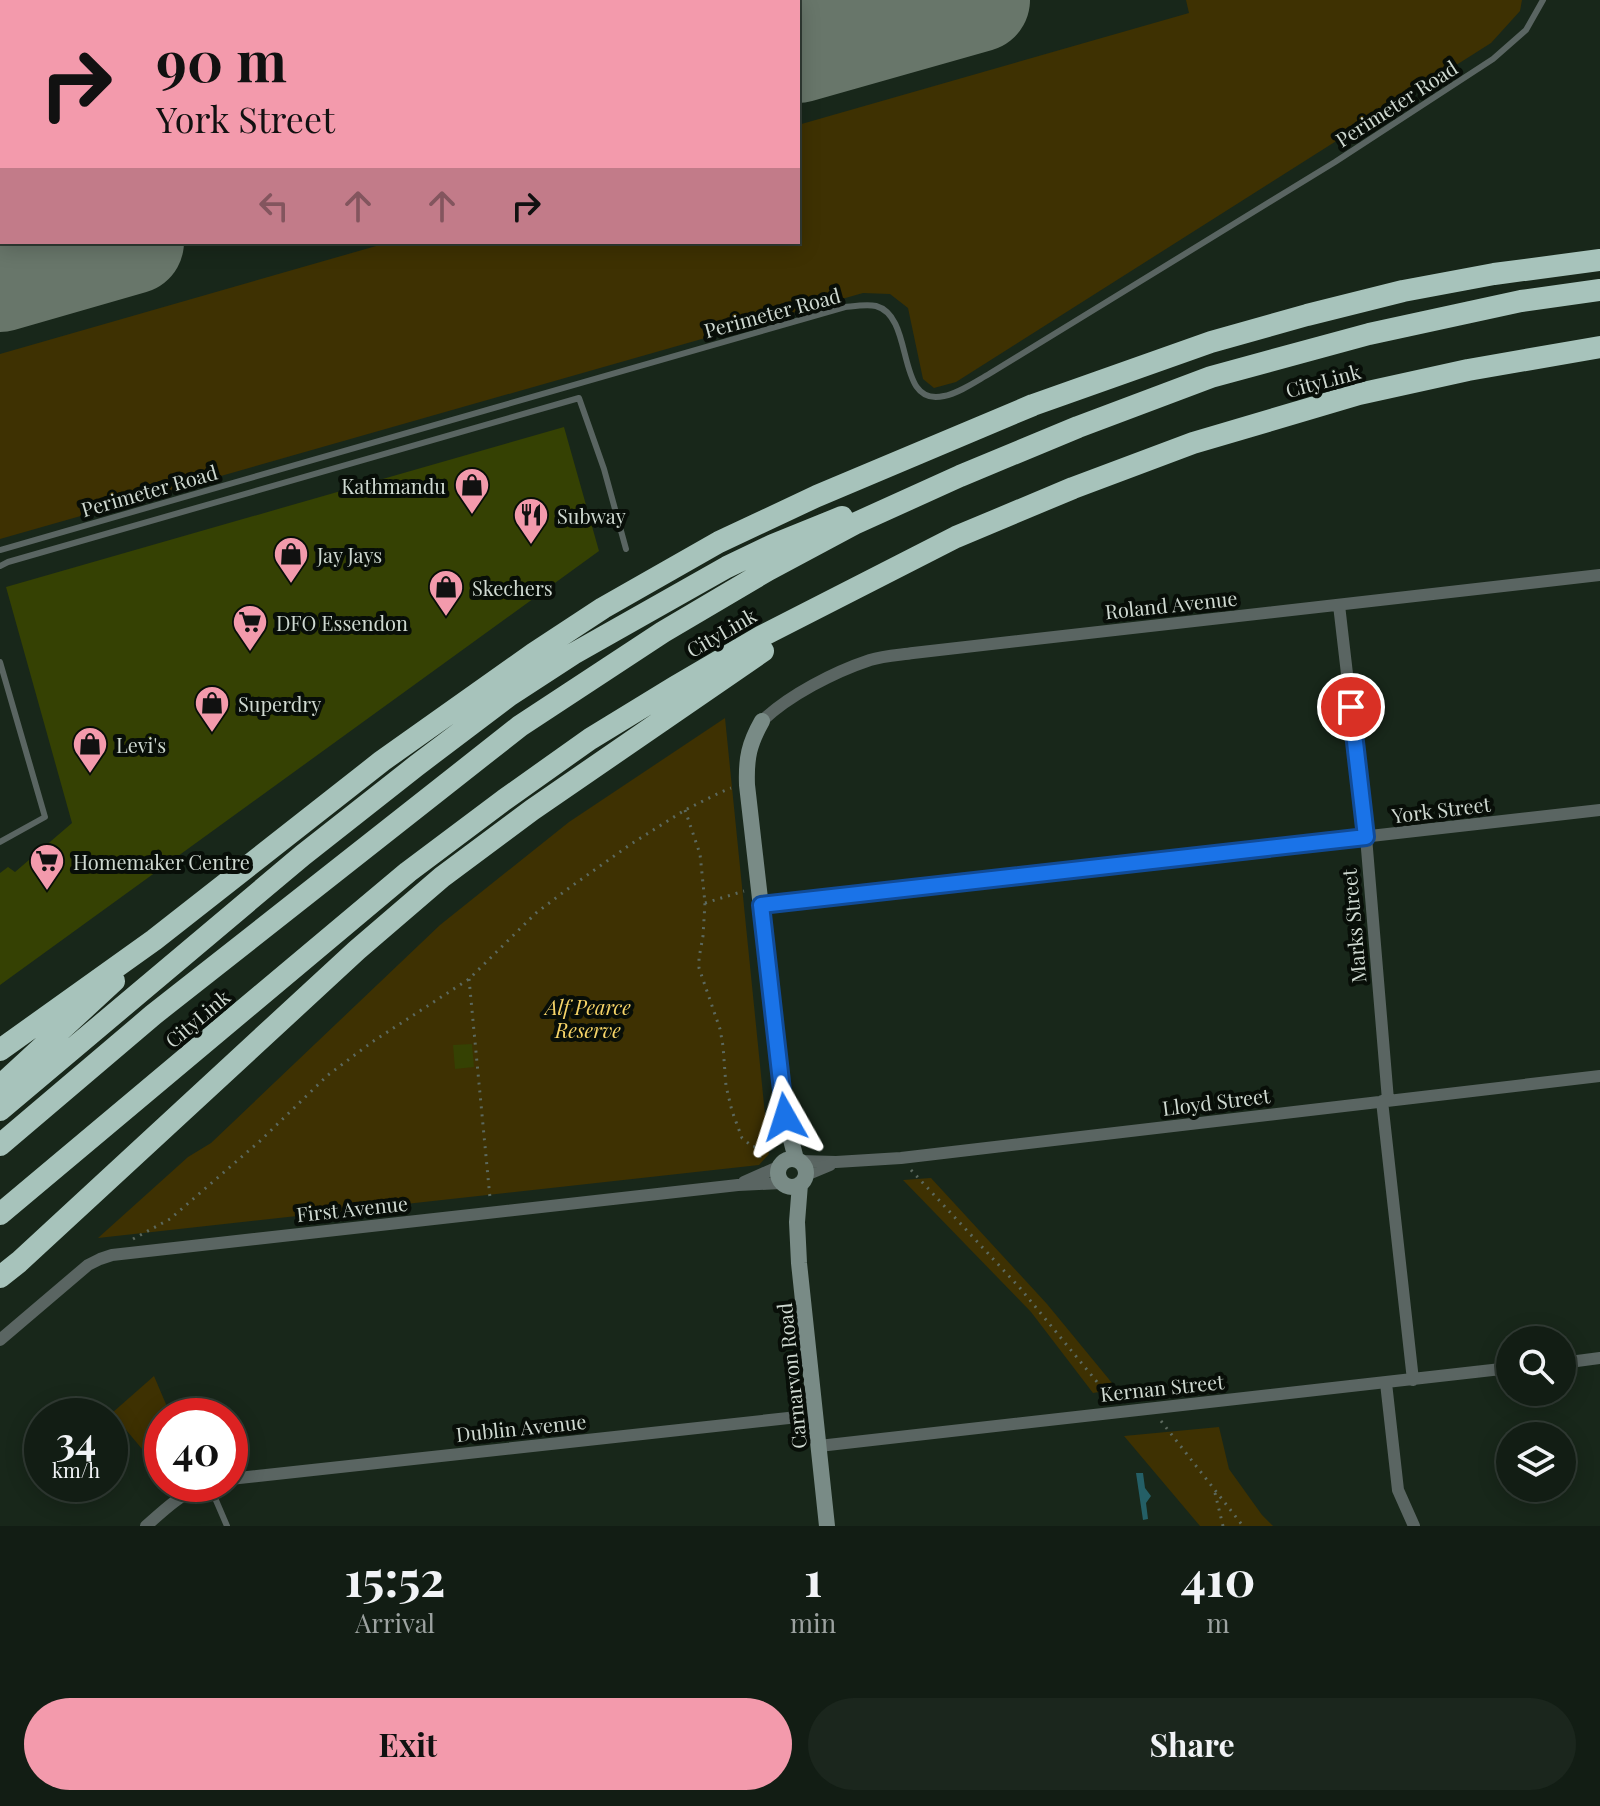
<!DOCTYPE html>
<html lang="en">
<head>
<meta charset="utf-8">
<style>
	:root { --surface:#121d14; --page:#1b261d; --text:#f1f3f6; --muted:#9ca2a0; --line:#313b34; --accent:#f39aac }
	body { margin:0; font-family:"Playfair Display",serif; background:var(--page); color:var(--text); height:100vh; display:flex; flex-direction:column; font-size:30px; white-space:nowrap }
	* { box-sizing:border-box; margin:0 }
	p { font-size:26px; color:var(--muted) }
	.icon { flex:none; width:44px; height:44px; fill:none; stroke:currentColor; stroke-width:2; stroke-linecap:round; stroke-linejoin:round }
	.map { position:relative; height:1526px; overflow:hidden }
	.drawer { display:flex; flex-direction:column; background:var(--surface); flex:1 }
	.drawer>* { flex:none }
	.guide { position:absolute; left:0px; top:0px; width:800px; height:244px; box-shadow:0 4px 20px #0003,0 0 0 2px var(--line); background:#f39aac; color:#111; overflow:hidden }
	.tools { position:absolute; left:1496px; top:1326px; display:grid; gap:16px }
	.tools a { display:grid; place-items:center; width:80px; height:80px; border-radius:50%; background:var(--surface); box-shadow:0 4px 20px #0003,0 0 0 2px var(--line); font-size:40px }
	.speed { position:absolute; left:24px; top:1398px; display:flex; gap:16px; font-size:40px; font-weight:700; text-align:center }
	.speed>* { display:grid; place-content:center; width:104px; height:104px; border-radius:50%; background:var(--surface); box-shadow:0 4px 20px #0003,0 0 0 2px var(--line); line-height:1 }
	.speed small { font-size:20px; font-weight:400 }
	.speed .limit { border:12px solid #d22; background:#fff; color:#111 }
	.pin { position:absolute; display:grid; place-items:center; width:68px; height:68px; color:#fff; margin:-34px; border:4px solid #fff; border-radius:50%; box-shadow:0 2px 8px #0007 }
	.me { position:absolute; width:88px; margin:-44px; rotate:354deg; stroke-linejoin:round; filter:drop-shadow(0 0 6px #0008) }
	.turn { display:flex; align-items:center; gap:28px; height:168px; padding:0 24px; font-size:36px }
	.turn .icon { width:104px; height:104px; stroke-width:2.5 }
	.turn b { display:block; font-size:56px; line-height:68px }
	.lanes { display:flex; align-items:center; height:76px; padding:0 24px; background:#0003; justify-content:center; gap:40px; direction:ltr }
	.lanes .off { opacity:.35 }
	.eta { display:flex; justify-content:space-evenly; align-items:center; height:136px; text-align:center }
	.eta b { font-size:48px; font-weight:700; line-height:56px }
	.button { display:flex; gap:16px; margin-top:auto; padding:16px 24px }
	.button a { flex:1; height:92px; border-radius:48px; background:var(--accent); color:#111; font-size:32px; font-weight:700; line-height:92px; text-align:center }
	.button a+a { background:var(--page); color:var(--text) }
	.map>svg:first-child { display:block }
	.green { fill:#3e3102 }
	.water { fill:#245f66 }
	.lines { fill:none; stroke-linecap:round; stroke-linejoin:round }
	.runway { stroke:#68766a; stroke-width:104 }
	.building { fill:#354103 }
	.path { stroke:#5c695e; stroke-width:3; stroke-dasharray:2 6; stroke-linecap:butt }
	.lane { stroke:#5a6562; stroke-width:6 }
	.street { stroke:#5a6562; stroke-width:12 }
	.secondary { stroke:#798b86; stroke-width:16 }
	.highway { stroke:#a7c3bb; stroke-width:22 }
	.route-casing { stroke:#114b97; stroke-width:20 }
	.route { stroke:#1a73e8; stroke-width:14 }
	.labels { text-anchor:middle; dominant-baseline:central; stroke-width:8; stroke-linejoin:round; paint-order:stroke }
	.street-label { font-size:20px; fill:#cfd9d1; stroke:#080e08 }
	.poi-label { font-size:20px; fill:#cfd9d1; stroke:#080e08; text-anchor:start }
	.park-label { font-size:20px; font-style:italic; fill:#f6d468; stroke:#080e08 }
</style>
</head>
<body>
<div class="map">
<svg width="1600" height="1526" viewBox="0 0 1600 1526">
	<rect width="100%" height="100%" fill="#18271a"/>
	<path class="green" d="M0,0H718L711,2H2V205H0Z
		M1186,0H1522L1520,11L1491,43L956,382L934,388L923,379L908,308L890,294L863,293L0,539V354L390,242H798V125L1189,13Z
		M725,718L769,1154L759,1165L98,1238L188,1157L211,1143L440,925L569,822Z
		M931,1178L1047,1304L1117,1389L1093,1393L1031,1312L903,1180Z
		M154,1376L171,1416H162V1473L112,1413Z
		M1219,1427L1229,1469L1262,1515L1273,1526H1200L1124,1436Z"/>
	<path class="water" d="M1136,1473H1143L1145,1488L1151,1496L1146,1503L1148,1519L1143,1520Z"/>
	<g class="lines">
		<path class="runway" d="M798,51L978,0
			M0,280L132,242"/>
	</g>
	<path class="building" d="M564,427L599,551L0,985V873L8,867L15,872L72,823L6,587Z
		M472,1044L474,1067L455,1069L453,1045Z"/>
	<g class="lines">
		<path class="path" d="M685,810L700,854L705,903L703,936L699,958V968L720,1029L723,1046L726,1086L732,1111L742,1138L753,1147L759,1146L760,1159
			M705,903L744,891
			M469,979L490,1198
			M911,1170L1020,1288L1111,1399
			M133,1239L170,1219L260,1141L328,1075L372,1042L469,979L536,913L569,888L631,844L685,810L721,792L731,788
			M1161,1421L1243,1526
			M1215,1493L1223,1526"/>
		<path class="lane" d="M0,550L845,307C855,306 867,304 876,306C916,317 894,408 944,396C959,393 975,382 989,374L1335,162L1493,59L1526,30L1543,0
			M0,566L8,562L579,398L604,469L626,549
			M0,662L45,817L0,842
			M209,1484L227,1526"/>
		<path class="street" d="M1339,605L1366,837L1388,1100
			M762,721C789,695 834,672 870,660C883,656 899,655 913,653L1600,575
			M761,905L1600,810
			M1382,1101L1413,1380
			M800,1161L836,1162L901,1158L1600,1076
			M806,1175L830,1165
			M744,1182L778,1167
			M0,1340L88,1265L100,1259L112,1255L738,1185L781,1183
			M1562,1363L1600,1358
			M1386,1383L1398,1490L1414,1526
			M819,1446L1510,1368
			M230,1479L816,1415
			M146,1526C164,1510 182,1493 205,1484"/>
		<path class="secondary" d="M762,721C749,744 746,758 747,785L785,1117L796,1159
			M778 1173a14 14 0 1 1 28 0a14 14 0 1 1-28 0Z
			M800,1184L797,1222L799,1263L827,1526"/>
		<path class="highway" d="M0,1050L154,940L382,761L533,654L603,608L719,542L817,496L1033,405L1211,342L1307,315L1403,291L1494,274L1600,260
			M0,1086L114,981
			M0,1110L303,855L416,766L510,695L573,654L727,567L773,545L842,517
			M0,1145L153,1015L520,726L663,632L768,570L854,524L960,476L1078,427L1211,377L1369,334L1521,301L1600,290
			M0,1214L408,872L504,800L590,739L675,687L762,636L956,537L1073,488L1193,443L1359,394L1468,370L1600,347
			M0,1277L19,1262L357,950L442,877L532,810L763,651"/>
	</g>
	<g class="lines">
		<defs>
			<path id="route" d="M785,1117L761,905L1366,837L1351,707"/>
		</defs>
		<use href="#route" class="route-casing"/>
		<use href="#route" class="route"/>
	</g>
	<defs>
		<symbol id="shop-pin" viewBox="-11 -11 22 30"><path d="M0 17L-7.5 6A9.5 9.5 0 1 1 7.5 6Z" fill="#f39aac" stroke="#080e08"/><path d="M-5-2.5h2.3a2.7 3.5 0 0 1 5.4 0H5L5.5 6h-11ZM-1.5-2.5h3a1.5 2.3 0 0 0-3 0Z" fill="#111"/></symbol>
		<symbol id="restaurant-pin" viewBox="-11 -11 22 30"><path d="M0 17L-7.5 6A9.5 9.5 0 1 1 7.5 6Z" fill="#f39aac" stroke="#080e08"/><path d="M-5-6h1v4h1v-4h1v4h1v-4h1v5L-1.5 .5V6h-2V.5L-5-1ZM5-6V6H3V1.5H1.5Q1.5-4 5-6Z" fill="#111"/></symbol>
		<symbol id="supermarket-pin" viewBox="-11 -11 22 30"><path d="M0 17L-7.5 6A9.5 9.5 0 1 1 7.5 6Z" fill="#f39aac" stroke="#080e08"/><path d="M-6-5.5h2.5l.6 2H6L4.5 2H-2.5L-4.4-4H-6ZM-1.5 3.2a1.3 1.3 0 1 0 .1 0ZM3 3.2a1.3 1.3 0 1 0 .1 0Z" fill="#111"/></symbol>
	</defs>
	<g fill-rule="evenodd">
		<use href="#shop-pin" x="452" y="465" width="40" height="54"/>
		<use href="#restaurant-pin" x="511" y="495" width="40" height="54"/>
		<use href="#shop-pin" x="271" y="534" width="40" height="54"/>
		<use href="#shop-pin" x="426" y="567" width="40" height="54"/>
		<use href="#supermarket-pin" x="230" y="602" width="40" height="54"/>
		<use href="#shop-pin" x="192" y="683" width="40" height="54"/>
		<use href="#shop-pin" x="70" y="724" width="40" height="54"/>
		<use href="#supermarket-pin" x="27" y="841" width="40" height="54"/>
	</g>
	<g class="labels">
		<g class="street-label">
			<text transform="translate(1396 103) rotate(-33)">Perimeter Road</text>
			<text transform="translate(772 312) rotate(-15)">Perimeter Road</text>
			<text transform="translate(1323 380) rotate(-15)">CityLink</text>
			<text transform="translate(149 490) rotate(-16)">Perimeter Road</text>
			<text transform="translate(1171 604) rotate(-6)">Roland Avenue</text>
			<text transform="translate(721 632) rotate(-30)">CityLink</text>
			<text transform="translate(1441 809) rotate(-7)">York Street</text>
			<text transform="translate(1353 926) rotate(-95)">Marks Street</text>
			<text transform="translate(197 1018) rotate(-40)">CityLink</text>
			<text transform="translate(1216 1101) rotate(-7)">Lloyd Street</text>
			<text transform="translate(352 1208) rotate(-6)">First Avenue</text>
			<text transform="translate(791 1376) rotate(-96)">Carnarvon Road</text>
			<text transform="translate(1162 1387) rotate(-6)">Kernan Street</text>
			<text transform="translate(521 1427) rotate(-6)">Dublin Avenue</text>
		</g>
		<g class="poi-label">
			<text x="446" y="485" text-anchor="end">Kathmandu</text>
			<text x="557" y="515">Subway</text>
			<text x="317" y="554">Jay Jays</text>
			<text x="472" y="587">Skechers</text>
			<text x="276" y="622">DFO Essendon</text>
			<text x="238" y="703">Superdry</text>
			<text x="116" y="744">Levi's</text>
			<text x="73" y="861">Homemaker Centre</text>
		</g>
		<g class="park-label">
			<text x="588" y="1006">Alf Pearce<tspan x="588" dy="23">Reserve</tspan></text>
		</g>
	</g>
</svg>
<div class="tools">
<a><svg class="icon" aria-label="search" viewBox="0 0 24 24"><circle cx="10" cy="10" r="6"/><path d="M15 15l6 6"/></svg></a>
<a><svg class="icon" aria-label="layers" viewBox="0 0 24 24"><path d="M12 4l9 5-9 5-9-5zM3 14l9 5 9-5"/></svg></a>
</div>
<div class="speed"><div>34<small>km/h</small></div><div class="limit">40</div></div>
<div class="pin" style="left:1351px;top:707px;background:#d93025"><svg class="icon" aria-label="arrive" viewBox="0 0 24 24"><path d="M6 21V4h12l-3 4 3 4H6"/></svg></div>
<svg class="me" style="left:785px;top:1117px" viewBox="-20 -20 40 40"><path d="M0-17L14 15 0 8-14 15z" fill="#1a73e8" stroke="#fff" stroke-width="4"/></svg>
<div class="guide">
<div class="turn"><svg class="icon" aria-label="right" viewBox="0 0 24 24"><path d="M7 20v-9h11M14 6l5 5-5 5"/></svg><div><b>90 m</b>York Street</div></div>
<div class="lanes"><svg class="icon off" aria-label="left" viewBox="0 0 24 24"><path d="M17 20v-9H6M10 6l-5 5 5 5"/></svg><svg class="icon off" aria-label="ahead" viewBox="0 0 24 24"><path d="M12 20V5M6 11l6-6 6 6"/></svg><svg class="icon off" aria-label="ahead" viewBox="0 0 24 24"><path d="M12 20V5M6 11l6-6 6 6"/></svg><svg class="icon" aria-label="right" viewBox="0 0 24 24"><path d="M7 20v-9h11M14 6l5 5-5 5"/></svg></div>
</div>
</div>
<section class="drawer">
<div class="eta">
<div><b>15:52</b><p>Arrival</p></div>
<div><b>1</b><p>min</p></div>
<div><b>410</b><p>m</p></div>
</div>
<div class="button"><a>Exit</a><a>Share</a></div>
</section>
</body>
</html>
